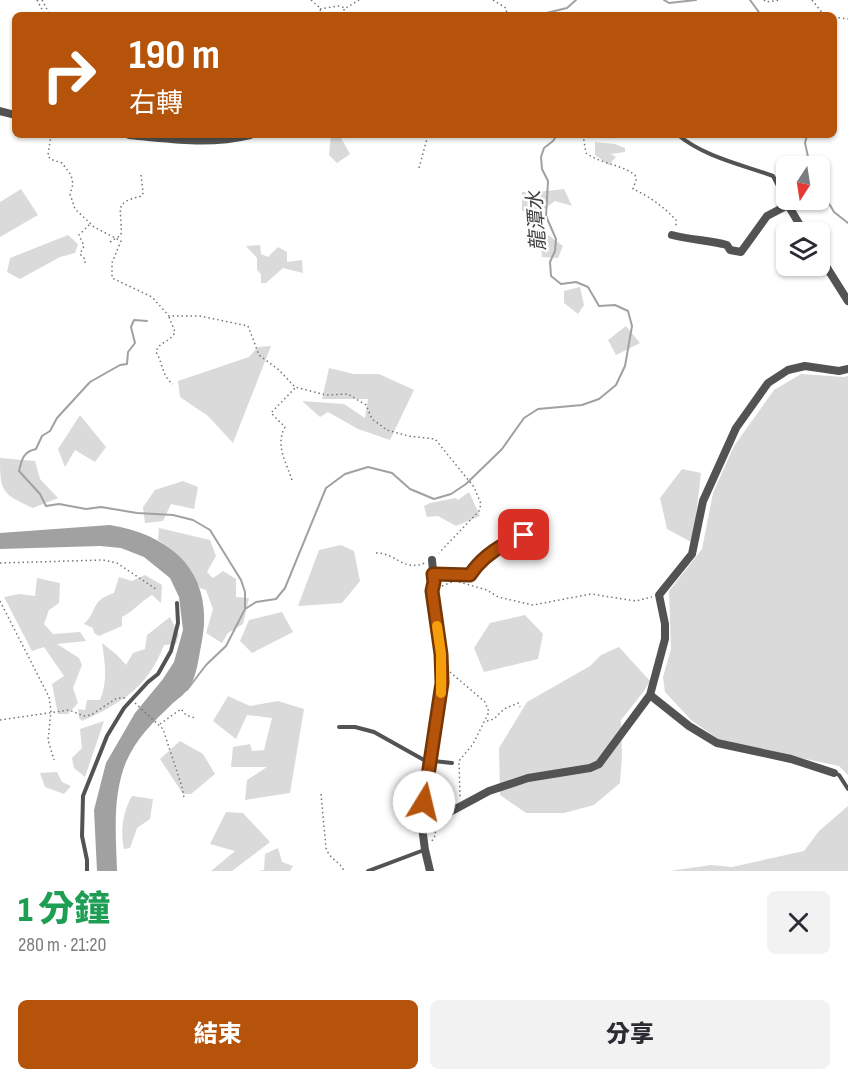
<!DOCTYPE html>
<html lang="zh-TW">
<head>
<meta charset="utf-8">
<style>
	:root { --surface:#fff; --page:#f2f2f3; --text:#2b2b33; --muted:#7c7c81; --accent:#b45309 }
	body { margin:0; font-family:"Sofia Sans Condensed","Noto Sans TC",sans-serif; background:var(--page); color:var(--text); height:100vh; display:flex; flex-direction:column; font-size:22px; white-space:nowrap }
	* { box-sizing:border-box; margin:0 }
	p { font-size:20px; color:var(--muted) }
	.icon { flex:none; width:33px; height:33px; fill:none; stroke:currentColor; stroke-width:2; stroke-linecap:round; stroke-linejoin:round }
	.map { position:relative; height:871px; overflow:hidden }
	.side { display:flex; flex-direction:column; background:var(--surface); flex:1 }
	.side>* { flex:none }
	.top-card { position:absolute; left:12px; top:12px; width:825px; height:126px; border-radius:9px; box-shadow:0 2px 4px #0004; background:#b45309; color:#fff; overflow:hidden }
	.needle { width:39px; rotate:192deg }
	.controls { position:absolute; left:776px; top:156px; display:grid; gap:12px }
	.controls a { display:grid; place-items:center; width:54px; height:54px; border-radius:9px; background:var(--surface); box-shadow:0 2px 4px #0004; font-size:30px }
	.pin { position:absolute; display:grid; place-items:center; width:51px; height:51px; color:#fff; margin:-26px; border-radius:12px; box-shadow:0 3px 9px #0006 }
	.me { position:absolute; width:66px; margin:-33px; rotate:9deg; stroke-linejoin:round; filter:drop-shadow(0 0 4px #0008) }
	.turn { display:flex; align-items:center; gap:21px; height:126px; padding:0 18px; font-size:27px }
	.turn .icon { width:78px; height:78px; stroke-width:2.5 }
	.turn b { display:block; font-size:42px; line-height:51px }
	.round { display:grid; place-items:center; flex:none; width:63px; height:63px; border-radius:9px; background:var(--page) }
	.head { display:flex; align-items:center; justify-content:space-between; height:102px; padding:0 18px }
	h1 { font-size:36px; font-weight:800; line-height:45px; color:#1e9e55 }
	.button { display:flex; gap:12px; margin-top:auto; padding:12px 18px }
	.button a { flex:1; height:69px; border-radius:9px; background:var(--accent); color:#fff; font-size:24px; font-weight:800; line-height:69px; text-align:center }
	.button a+a { background:var(--page); color:var(--text) }
	.map>svg:first-child { display:block }
	.green { fill:#dadada }
	.water { fill:#a1a1a1 }
	.lines { fill:none; stroke-linecap:round; stroke-linejoin:round }
	.stream { stroke:#a1a1a1; stroke-width:2 }
	.path { stroke:#757575; stroke-width:1.5; stroke-dasharray:1.5 3; stroke-linecap:butt }
	.service { stroke:#535353; stroke-width:4 }
	.minor { stroke:#535353; stroke-width:8 }
	.route-casing { stroke:#753606; stroke-width:15 }
	.route { stroke:#b45309; stroke-width:10 }
	.slow { stroke:#f59e0b; stroke-width:10 }
	.labels { text-anchor:middle; dominant-baseline:central; stroke-width:5; stroke-linejoin:round; paint-order:stroke }
	.water-label { font-size:20px; font-style:italic; fill:#424242; stroke:#fff }
</style>
</head>
<body>
<div class="map">
<svg width="848" height="871" viewBox="0 0 848 871">
	<rect width="100%" height="100%" fill="#fff"/>
	<path class="green" d="M331,135L340,136L350,154L337,163L329,155Z
		M595,142L615,144L625,148V152L611,154L616,157L609,165L595,155Z
		M21,189L38,215L0,237V202Z
		M564,189L572,206L555,201L536,215L522,211V192H538Z
		M547,234L563,246L558,258L542,257L541,242Z
		M68,235L78,244L75,253L60,257L20,279L7,272L10,258Z
		M260,245L261,254L268,257L278,247L287,252V262L302,260L303,273L283,268L266,283H261V274L257,270V258L246,246Z
		M580,287L584,305L578,314L564,303V291Z
		M626,326L640,343L616,355L608,340Z
		M271,346L233,443L208,416L180,397L178,381L249,357L258,347Z
		M329,368L354,374H379L414,390L390,440L358,429L328,412L320,417L302,401L344,404L365,418L368,399H322Z
		M801,374L844,377L848,376V775L839,766L721,741L691,720L665,692L663,677L671,649L669,591L702,549L713,493L734,446L774,390Z
		M80,415L106,447L95,462L75,450L65,467L58,449Z
		M0,458L35,461L40,479L58,498L33,508C2,494 0,492 0,458Z
		M682,469L701,473L693,543L667,529L660,498Z
		M183,481L198,487L194,509L171,504L163,521L145,523L143,507L155,490Z
		M469,492L480,516L456,526L438,516L427,517L424,506L430,503L456,498L458,500Z
		M159,528L210,540L216,556L207,572L213,578L223,571L236,579V597L249,598L243,624L228,633L222,643L206,633L213,609L206,590L200,588C189,568 179,552 158,540Z
		M341,545L354,551L360,581L342,603L298,606L319,550Z
		M145,575L162,585L161,603L152,595C141,601 134,611 122,617V626L99,636L94,633L93,628L84,624C99,609 90,601 114,593L119,577L132,581Z
		M37,578L60,583L59,603L49,610L44,624L53,634L80,632L86,641L57,644L79,658L82,665L73,688L78,703L68,714H58L52,684L64,676L44,647L32,651L4,597L19,594L35,596Z
		M282,612L293,632L252,653L240,641L249,620Z
		M525,615L543,634L538,659L484,672L474,648L490,623Z
		M170,617L179,635L176,644L164,645C148,687 122,703 82,721L79,718L78,709L85,710L87,700H100C108,681 105,663 102,643L117,655L126,665L133,653L145,649L147,635Z
		M619,647L650,681L644,691L621,720L622,755L620,783L594,805L564,813H526L500,795L499,748L527,702L590,666L601,655Z
		M228,696L250,706L278,701L304,709L290,793L245,800L247,780L267,767H231L233,747L250,744L252,751L264,750L272,718L247,715L236,739L213,721Z
		M104,721L85,777L74,768L72,758L82,748L80,729Z
		M180,741L203,754L215,774L191,794H183L160,759Z
		M57,772L62,782L71,786L64,794L45,787L40,773Z
		M132,796L153,799L150,819L137,828L130,848L124,849C120,831 123,811 132,796Z
		M848,806V871H670L711,865L732,867L804,851L819,831Z
		M226,812L243,813L270,842L232,871H211L235,851L210,844Z
		M278,848L282,862L293,866L290,871H258L264,870L265,854Z"/>
	<path class="water" d="M110,525C176,536 216,576 201,646C198,660 197,677 188,689C184,695 176,700 171,705C153,722 136,739 126,762C112,797 116,835 117,871H97L94,810L106,763L135,713L163,679L174,662L183,630L179,597L170,578L144,557L121,548L100,546L0,549V533Z"/>
	<g class="lines">
		<path class="stream" d="M664,0L669,3L696,0
			M750,0L761,15
			M538,15L567,8L576,0
			M807,135L805,143L810,166
			M819,186L834,212L848,223
			M147,321L134,320L131,327L135,343L128,352L127,364L120,365L90,382L57,418L50,431L42,436L36,449C23,452 22,459 19,471L40,494L46,506L59,504L86,509L101,507L137,513L173,515L193,520L210,530L241,580L245,592V609
			M187,690L206,665L226,646L245,609L256,602L276,599L285,588L326,488L345,474L368,467L392,473L410,489L434,499L451,494L466,484L502,449L524,418L538,409L582,405L599,399L616,385L625,366L632,326L628,311L615,305L599,306L588,287L576,282L561,284L551,276L550,262L555,251L556,239L546,216L548,181L542,169L541,157L544,148L553,141L557,135"/>
		<path class="path" d="M37,0L45,15
			M42,0L50,15
			M311,0L319,7L322,15
			M493,0L506,8L507,15
			M764,0L766,2L781,0
			M812,0L824,15
			M320,9L338,6L346,8L359,0
			M344,9V15
			M834,17L848,19
			M51,135L48,155L50,159L62,163L71,175L73,184L70,194L75,209L94,227L121,241L112,263V278L152,297L169,316H200L248,326L259,355L279,370L295,387L326,395L348,394L366,405L372,419L387,430L408,436L435,439L474,487L481,504L479,511L439,553
			M450,135H451
			M583,135L586,153C601,164 620,164 635,175L636,180L633,189C649,196 664,207 676,220V226
			M419,168L428,135
			M110,242L121,235C123,209 111,203 142,196L143,193L141,174
			M85,263V259L80,254L84,246L79,235L90,224
			M169,317L175,332C171,342 158,342 156,352C163,363 162,377 173,384
			M292,480C286,462 275,445 285,427L271,413L295,388
			M376,553C397,553 402,572 425,563
			M0,563L103,560L117,563L156,589
			M459,582L487,590L498,597L533,605L591,594L636,601L652,597
			M442,586L454,581
			M0,601L49,697L51,711L48,740L54,760
			M450,672L485,702L489,712L473,744L459,761L460,797
			M135,703L163,729L182,787L184,798
			M0,720L69,710L84,716L91,715L117,698H126
			M487,721L494,719L504,709L518,703L520,707
			M160,724L181,709L186,715L195,718
			M321,794L326,848C330,860 339,860 344,871
			M432,841L436,834L434,829"/>
		<path class="service" d="M678,135C705,157 740,164 773,176L788,205
			M435,574L470,575C482,557 504,543 524,535
			M339,727H355L374,732L424,760L452,763
			M834,773L839,775L848,789
			M87,871V860L82,836L83,796L107,736L124,708L148,682L158,674L171,651L178,623L177,603
			M368,871L424,850"/>
		<path class="minor" d="M0,111L15,115
			M129,135C169,139 210,145 250,135
			M672,235C691,240 709,240 727,245L730,250L741,252L767,216L788,205L804,232
			M819,255L848,301
			M650,695L689,726L717,743L791,759L834,773
			M422,827L489,791L528,778L590,768L599,764L650,695L665,639V624L659,595L692,554L703,501L736,428L768,383L788,370L805,366L839,371L848,369
			M430,871L425,850L422,827L442,683L441,654L432,591L434,582L432,560"/>
	</g>
	<g class="lines">
		<defs>
			<path id="route" d="M424,802L442,683L441,654L432,591L434,582L433,574L470,575C482,556 504,543 524,535"/>
		</defs>
		<use href="#route" class="route-casing"/>
		<use href="#route" class="route"/>
		<path class="slow" d="M437,626L441,654V693"/>
	</g>
	<g class="labels">
		<g class="water-label">
			<text transform="translate(537 221) rotate(-94)">龍潭水</text>
		</g>
	</g>
</svg>
<div class="controls">
<a><svg class="needle" viewBox="-14 -14 28 28"><path d="M0-13l5 13h-10z" fill="#e53935"/><path d="M0 13l5-13h-10z" fill="#7c7c81"/></svg></a>
<a><svg class="icon" aria-label="layers" viewBox="0 0 24 24"><path d="M12 4l9 5-9 5-9-5zM3 14l9 5 9-5"/></svg></a>
</div>
<div class="pin" style="left:524px;top:535px;background:#d93025"><svg class="icon" aria-label="arrive" viewBox="0 0 24 24"><path d="M6 21V4h12l-3 4 3 4H6"/></svg></div>
<svg class="me" style="left:424px;top:802px" viewBox="-20 -20 40 40"><circle r="19" fill="#fff"/><path d="M0-13L10 11 0 6-10 11z" fill="#b45309"/></svg>
<div class="top-card">
<div class="turn"><svg class="icon" aria-label="right" viewBox="0 0 24 24"><path d="M7 20v-9h11M14 6l5 5-5 5"/></svg><div><b>190 m</b>右轉</div></div>
</div>
</div>
<section class="side">
<div class="head"><div><h1>1 分鐘</h1><p>280 m · 21:20</p></div><a class="round"><svg class="icon" aria-label="close" viewBox="0 0 24 24"><path d="M6 6l12 12M18 6L6 18"/></svg></a></div>
<div class="button"><a>結束</a><a>分享</a></div>
</section>
</body>
</html>
